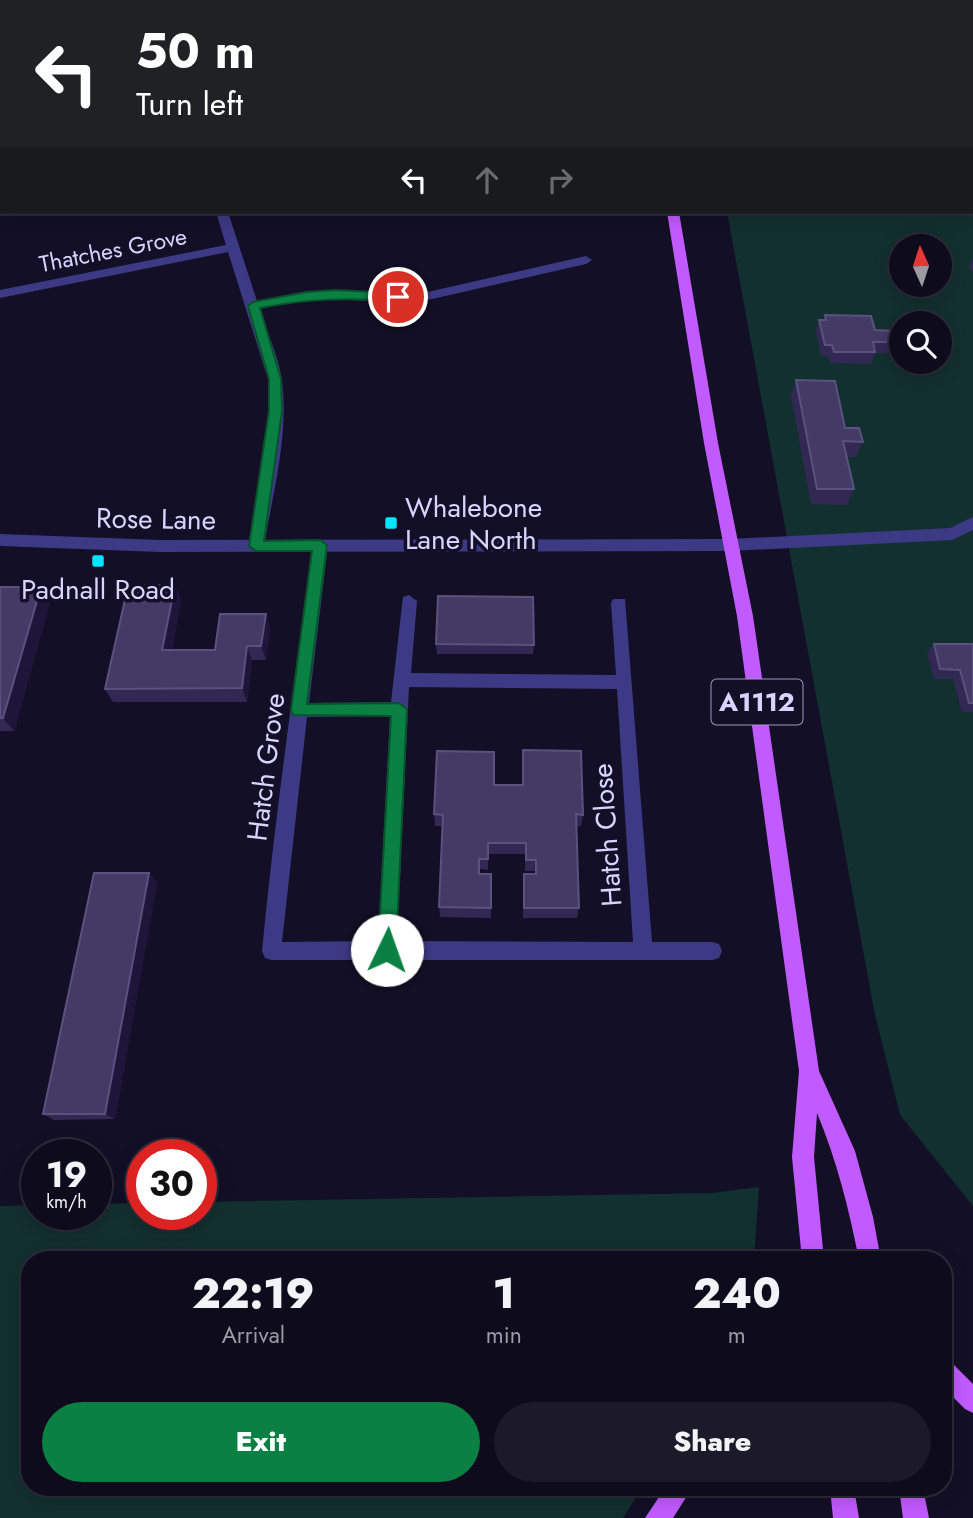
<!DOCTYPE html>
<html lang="en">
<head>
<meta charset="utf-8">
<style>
	:root { --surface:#0e0b1c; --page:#1c1929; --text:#f1f3f6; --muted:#9b9ba3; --line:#2e2b3b; --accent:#0b8043 }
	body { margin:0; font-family:Jost,sans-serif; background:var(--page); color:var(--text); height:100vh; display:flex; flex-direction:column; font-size:26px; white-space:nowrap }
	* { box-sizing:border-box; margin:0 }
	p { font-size:23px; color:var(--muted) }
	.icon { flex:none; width:38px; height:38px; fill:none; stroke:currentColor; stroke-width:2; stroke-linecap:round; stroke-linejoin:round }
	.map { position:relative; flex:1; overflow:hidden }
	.sheet { position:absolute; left:21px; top:1251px; width:931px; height:245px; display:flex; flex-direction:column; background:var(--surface); border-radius:28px; box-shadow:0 4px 18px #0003,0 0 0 2px var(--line) }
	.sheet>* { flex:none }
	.banner { position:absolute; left:0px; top:0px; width:973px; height:214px; box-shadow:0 4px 18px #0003,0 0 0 2px var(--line); background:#202124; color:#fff; overflow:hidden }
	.needle { width:46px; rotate:357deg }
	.controls { position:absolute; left:889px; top:234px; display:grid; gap:14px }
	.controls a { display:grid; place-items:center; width:63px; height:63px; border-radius:50%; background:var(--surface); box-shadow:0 4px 18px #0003,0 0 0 2px var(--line); font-size:35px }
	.speed { position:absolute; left:21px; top:1139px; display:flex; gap:14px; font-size:35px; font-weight:700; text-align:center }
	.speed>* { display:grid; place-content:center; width:91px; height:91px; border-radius:50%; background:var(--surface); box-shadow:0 4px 18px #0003,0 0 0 2px var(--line); line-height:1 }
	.speed small { font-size:18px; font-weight:400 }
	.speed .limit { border:10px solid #d22; background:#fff; color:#111 }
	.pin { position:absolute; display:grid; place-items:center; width:60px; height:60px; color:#fff; margin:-30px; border:4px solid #fff; border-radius:50%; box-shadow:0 2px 7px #0007 }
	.me { position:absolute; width:77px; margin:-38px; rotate:3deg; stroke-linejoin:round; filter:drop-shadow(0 0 5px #0008) }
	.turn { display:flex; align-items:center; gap:24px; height:147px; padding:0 21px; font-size:32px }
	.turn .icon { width:91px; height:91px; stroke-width:2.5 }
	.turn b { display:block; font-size:49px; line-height:60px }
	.lanes { display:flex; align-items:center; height:66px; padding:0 21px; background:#0003; justify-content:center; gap:35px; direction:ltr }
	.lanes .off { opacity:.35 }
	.eta { display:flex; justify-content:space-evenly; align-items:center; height:119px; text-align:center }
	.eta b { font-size:42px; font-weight:800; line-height:49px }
	.cta { display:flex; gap:14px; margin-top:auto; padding:14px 21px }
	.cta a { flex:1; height:80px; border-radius:42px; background:var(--accent); color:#fff; font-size:28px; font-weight:800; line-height:80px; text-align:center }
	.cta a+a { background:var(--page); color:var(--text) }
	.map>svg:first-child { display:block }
	.green { fill:#12302f; fill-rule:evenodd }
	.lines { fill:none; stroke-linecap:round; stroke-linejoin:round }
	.service { fill:#3d3a85; fill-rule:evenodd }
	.minor { fill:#3d3a85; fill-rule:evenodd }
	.tertiary { fill:#3d3a85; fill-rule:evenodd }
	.primary { fill:#c25bff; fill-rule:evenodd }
	.wall { fill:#312854 }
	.shaded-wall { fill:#1d163a }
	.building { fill:#433a66; stroke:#5a527e; stroke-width:2 }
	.route { fill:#0b8043; stroke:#07532c; stroke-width:2 }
	.poi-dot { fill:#00e5ff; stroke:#130f26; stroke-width:2.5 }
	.labels { text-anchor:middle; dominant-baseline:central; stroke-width:7; stroke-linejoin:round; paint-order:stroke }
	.far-street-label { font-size:23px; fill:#d9d4ff; stroke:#130f26 }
	.shield { fill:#130f26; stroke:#9e99be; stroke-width:2 }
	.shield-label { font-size:26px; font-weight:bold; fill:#d9d4ff }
	.poi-label { font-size:28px; fill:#d9d4ff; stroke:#130f26; text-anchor:start }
	.street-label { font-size:28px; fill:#d9d4ff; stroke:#130f26 }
</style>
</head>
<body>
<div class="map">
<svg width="973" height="1518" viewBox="0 0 973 1518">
	<rect width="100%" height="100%" fill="#130f26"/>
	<path class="green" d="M694,0H973V1206L900,1115L875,1015L727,212H971V2ZM901,247H940V285H901ZM901,324H940V362H901Z
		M759,1187L754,1260H30V1488H642L623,1518H0V1206L37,1205V1214H96V1204L142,1203V1214H201V1202L712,1193Z"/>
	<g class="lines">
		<path class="service" d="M973,517V530L952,540L731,551L723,545L731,539L950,528Z"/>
		<path class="minor" d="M0,106H2V112H0Z
			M216,212H228L257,301L307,291L419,294L586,256L592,260L586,264L419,302L307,299L259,309C267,332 279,357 282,381C289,434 273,493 264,546L256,552L248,546L263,467L269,411L268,379L228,252L0,298V290L226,245Z
			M320,539L328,545L309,703L391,702L403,597L409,595L417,601L411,673L616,675L611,603L613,599H625L652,942H712L719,944L722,951L719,958L712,960H272L265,958L262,951C275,815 295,680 312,545ZM409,687L617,689L633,942L397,941ZM390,716L378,941L282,942L307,717Z"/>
		<path class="tertiary" d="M0,534L160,540L731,539L739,545L731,551L160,552L0,546Z"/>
		<path class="primary" d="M656,0H666V2H656Z
			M667,212H679L718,443L753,616L819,1071L855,1151L873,1217L881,1260H859C849,1209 837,1161 817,1113L814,1157L824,1260H802L792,1157L799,1071L737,616L704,443Z
			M943,1358L951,1362L973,1384V1413L965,1409L943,1387Z
			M665,1488H692L673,1518H645Z
			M830,1488H854L859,1518H833Z
			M899,1488H923L929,1518H903Z"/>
	</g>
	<path class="wall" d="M973,259V272L969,267Z
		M825,315L875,330L900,342L896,353H875L871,364L830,363L828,356H821L816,332L819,320H823Z
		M796,380L845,428L863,442L856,457H847L854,489L847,505L811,504L791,396Z
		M175,585L181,600L172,650H215L266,614L270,628L266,660H252L247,702H113L105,689Z
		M0,587H41L50,602L14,731H0Z
		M436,644L534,645L533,654H437Z
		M934,644H973V712H962L953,679H934L927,653Z
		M523,750L583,815L581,826H576L579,908L577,918H523L524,874H535V871H525V854H488V870L480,869L479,874H491V918L440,917L439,907L443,826H435L434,814L494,785H522Z
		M149,873L157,883L115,1119L54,1120L43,1114Z"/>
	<path class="shaded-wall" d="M224,0H247V2H211Z
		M175,585L181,600L169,664L162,650Z
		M41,587L50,602L14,731L3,718Z
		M266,614L270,628L266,660L261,646Z
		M247,646L252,660L247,702L242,688Z
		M149,873L157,883L115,1119L105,1114Z"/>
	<path class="building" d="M205,0H224L211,2H206Z
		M825,315L871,316L875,330L897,331L900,342H873L875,352H834L832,345H825L819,320H826Z
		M796,380L835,381L845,428H859L863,442L843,441L854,489H817Z
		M175,585L162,650H215L220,614H266L261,646H247L242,688L105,689L128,586Z
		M0,587H41L3,718H0Z
		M438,596L533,597L534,645L436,644Z
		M934,644H973V703H969L960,670L940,669Z
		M523,750L581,751L583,815L576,814L579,908H524V874H536V860H526V843H488V859H479V874H491V908L439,907L443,815L434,814L437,751L494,752V785H523Z
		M94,873H149L105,1114H43Z"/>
	<path class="route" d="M334,290L398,293L404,297L398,301C345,298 312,298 260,308L281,379L282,411L264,541L320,540L327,545L307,704L399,703L407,709L396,950L393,956L387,959L380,956L378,950L391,716L293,715L291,710L312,551H256L249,546L269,411V379L248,306L253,302L307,292Z"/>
	<g class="poi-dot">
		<rect x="384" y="516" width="14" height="14" rx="3.5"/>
		<rect x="91" y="554" width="14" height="14" rx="3.5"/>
	</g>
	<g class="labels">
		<g class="far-street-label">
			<text transform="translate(113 250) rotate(-11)">Thatches Grove</text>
		</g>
		<rect class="shield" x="711.5" y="679.5" width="91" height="45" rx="5"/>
		<g class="shield-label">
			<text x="757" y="702">A1112</text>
		</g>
		<g class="poi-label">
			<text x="405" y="507">Whalebone<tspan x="405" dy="32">Lane North</tspan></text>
			<text x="98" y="589" text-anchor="middle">Padnall Road</text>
		</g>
		<g class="street-label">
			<text transform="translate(156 519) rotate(1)">Rose Lane</text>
			<text transform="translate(266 767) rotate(-83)">Hatch Grove</text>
			<text transform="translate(607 835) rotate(-94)">Hatch Close</text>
		</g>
	</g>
</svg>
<div class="controls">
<a><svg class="needle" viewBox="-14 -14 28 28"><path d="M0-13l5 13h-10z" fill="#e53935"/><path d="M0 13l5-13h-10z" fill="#9b9ba3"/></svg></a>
<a><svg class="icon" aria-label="search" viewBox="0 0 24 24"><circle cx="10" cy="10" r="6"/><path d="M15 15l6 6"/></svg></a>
</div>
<div class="speed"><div>19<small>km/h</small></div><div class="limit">30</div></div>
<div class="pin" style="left:398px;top:297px;background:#d93025"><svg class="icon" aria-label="arrive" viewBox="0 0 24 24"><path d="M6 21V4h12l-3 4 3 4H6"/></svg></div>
<svg class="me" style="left:387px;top:950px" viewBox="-20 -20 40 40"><circle r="19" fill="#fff"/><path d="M0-13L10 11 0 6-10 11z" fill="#0b8043"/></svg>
<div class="banner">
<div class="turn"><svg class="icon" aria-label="left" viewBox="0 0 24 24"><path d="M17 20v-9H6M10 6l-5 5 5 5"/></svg><div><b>50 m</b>Turn left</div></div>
<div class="lanes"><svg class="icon" aria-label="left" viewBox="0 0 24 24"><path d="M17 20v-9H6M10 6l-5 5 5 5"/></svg><svg class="icon off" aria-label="ahead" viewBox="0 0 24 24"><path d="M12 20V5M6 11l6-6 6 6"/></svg><svg class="icon off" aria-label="right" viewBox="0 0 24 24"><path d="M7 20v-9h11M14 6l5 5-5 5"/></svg></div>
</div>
<section class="sheet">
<div class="eta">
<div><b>22:19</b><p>Arrival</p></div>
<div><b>1</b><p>min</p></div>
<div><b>240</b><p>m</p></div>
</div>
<div class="cta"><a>Exit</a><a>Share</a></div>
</section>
</div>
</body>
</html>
